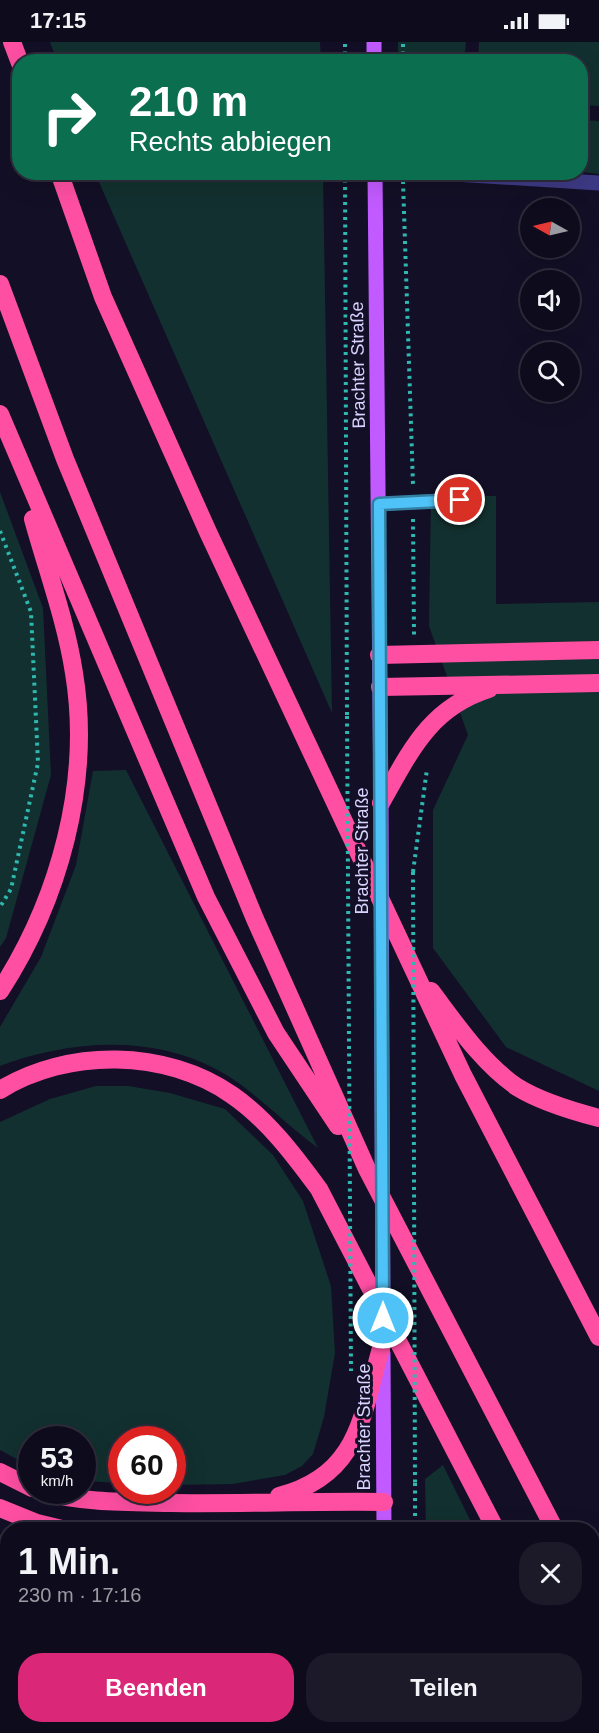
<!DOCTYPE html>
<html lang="de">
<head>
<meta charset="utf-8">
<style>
	:root { --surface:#0e0b1c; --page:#1c1929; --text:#f1f3f6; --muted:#9b9ba3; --line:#2e2b3b; --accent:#db2777 }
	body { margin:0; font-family:Helvetica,sans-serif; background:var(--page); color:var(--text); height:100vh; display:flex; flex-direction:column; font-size:22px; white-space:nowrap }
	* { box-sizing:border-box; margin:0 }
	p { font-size:20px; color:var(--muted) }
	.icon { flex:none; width:33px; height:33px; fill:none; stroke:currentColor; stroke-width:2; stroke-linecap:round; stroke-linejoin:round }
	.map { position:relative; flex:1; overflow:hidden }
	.panel { position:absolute; left:0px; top:1480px; width:600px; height:212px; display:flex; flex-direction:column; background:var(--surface); border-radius:24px 24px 0 0; box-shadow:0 6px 24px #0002,0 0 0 2px var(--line) }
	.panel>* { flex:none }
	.banner { position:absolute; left:12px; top:12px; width:576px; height:126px; border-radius:24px; box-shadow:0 6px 24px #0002,0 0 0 2px var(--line); background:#0b6e4f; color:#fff; overflow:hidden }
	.needle { width:39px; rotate:278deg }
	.controls { position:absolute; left:520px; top:156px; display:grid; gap:12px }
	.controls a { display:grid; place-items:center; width:60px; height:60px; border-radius:50%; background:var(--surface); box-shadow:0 6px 24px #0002,0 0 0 2px var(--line); font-size:30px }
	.speed { position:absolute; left:18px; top:1384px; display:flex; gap:12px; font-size:30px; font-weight:700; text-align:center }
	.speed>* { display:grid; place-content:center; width:78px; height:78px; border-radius:50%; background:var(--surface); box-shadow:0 6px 24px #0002,0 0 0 2px var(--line); line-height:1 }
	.speed small { font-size:15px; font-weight:400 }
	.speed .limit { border:9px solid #d22; background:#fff; color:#111 }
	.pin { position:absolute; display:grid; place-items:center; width:51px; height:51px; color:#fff; margin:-26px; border:3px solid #fff; border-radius:50%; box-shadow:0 2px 6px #0007 }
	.me { position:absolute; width:66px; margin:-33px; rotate:0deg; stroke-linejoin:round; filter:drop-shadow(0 0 4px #0008) }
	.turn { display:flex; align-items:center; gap:21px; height:126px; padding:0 18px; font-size:27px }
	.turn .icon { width:78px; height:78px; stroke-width:2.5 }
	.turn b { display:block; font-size:42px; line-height:51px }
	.round { display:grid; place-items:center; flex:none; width:63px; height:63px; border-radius:24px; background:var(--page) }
	.head { display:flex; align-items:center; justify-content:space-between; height:102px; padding:0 18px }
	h1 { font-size:36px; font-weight:800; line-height:45px }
	.action { display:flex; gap:12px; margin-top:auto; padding:12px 18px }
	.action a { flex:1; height:69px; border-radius:24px; background:var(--accent); color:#fff; font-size:24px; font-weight:800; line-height:69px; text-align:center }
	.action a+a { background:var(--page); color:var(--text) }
	.status { display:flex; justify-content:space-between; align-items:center; height:42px; padding:0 30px; background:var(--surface); direction:ltr }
	.status svg { height:16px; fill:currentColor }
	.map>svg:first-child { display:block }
	.green { fill:#12302f }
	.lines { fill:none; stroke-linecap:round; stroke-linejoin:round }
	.path { stroke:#2fb8b0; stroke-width:4; stroke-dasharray:3 4.5; stroke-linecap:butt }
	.service { stroke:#3d3a85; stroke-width:14 }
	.minor { stroke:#3d3a85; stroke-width:15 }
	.secondary { stroke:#6f6bff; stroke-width:15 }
	.primary { stroke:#c25bff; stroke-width:15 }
	.motorway { stroke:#ff4fa3; stroke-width:18 }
	.path-bridge { stroke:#2fb8b0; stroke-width:4; stroke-dasharray:3 4.5; stroke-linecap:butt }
	.primary-bridge { stroke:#c25bff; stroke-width:15 }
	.route-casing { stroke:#337fa1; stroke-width:15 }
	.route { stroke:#4fc3f7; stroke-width:10 }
	.labels { text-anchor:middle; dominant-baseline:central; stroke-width:6; stroke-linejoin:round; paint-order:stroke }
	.street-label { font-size:18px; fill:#d9d4ff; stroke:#130f26 }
</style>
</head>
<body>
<div class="status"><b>17:15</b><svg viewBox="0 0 49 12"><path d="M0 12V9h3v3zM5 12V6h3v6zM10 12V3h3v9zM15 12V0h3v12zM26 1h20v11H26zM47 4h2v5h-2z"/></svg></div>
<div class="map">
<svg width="599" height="1691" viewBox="0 0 599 1691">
	<rect width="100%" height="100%" fill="#130f26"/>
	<path class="green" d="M50,0H320L321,19H57Z
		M398,0H466L464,19H398Z
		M479,0H599V64L581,63L580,20L478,19Z
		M580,78L599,79V132L581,130Z
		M95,131H323L332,671Z
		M0,450L43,566L51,733L6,896L0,905Z
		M431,453L496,454V562L599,560V1049L506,1005L433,906V768L468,693L429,584Z
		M126,728L318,1106C291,1086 267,1062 240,1042C170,991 77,995 0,1024V985L41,915L76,823L93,729Z
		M96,1044H128L170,1051L225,1067L273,1113L303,1159L331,1244L335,1311L324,1375L313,1412L302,1424L285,1433L233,1442L173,1443L172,1398H122L121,1441L83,1439L82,1398H32L31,1425L0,1408V1080L50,1057Z
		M443,1423L475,1488H426L425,1437Z
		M0,1492L8,1498V1684L32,1685L21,1691H0Z
		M571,1684L574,1691H426V1684Z"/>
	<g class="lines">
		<path class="path" d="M345,20V0
			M403,20V0
			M345,130L347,674
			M403,139L413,443
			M413,477L414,593
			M0,489L31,570L38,721L11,847L0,865
			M413,830L427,727
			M415,1441V1488
			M0,1522L8,1524
			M352,1684V1691
			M416,1684V1691"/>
		<path class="service" d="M379,462L460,458
			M46,1691L55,1684
			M312,1691L313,1684"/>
		<path class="minor" d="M422,130L599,141"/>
		<path class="secondary" d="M382,1691V1684"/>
		<path class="primary" d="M374,0V20
			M375,130L381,761
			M383,1311L384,1488"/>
		<path class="motorway" d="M12,0L20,21
			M59,130L103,255L208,490L463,1033L599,1295
			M0,242L65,417L255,877L367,1127L555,1488
			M0,372L206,855L276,991L338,1084
			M379,613L599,608
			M380,645L599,641
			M381,761C410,710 429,666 489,647
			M0,949C59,858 92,740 74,631C66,579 47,528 33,477
			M431,949C456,982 482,1021 517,1045C541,1060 572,1069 599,1076
			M0,1048C68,1006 166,1007 232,1053C267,1077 294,1113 319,1147L496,1488
			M0,1430L32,1446
			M39,1449C83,1461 127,1460 172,1461C243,1462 313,1459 384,1460
			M279,1454C362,1433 362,1369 383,1299
			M0,1466L37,1481L66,1488
			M592,1556L599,1568
			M592,1659L599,1671"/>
		<path class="path-bridge" d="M347,674L351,1329
			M413,830L415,1441"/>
		<path class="primary-bridge" d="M381,761L383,1299"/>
	</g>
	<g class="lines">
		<defs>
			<path id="route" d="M383,1276L379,462L460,458"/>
		</defs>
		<use href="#route" class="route-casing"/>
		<use href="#route" class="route"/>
	</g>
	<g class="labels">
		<g class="street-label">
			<text transform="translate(358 323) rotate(-91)">Brachter Straße</text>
			<text transform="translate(362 809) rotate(-90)">Brachter Straße</text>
			<text transform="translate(364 1385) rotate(-90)">Brachter Straße</text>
		</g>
	</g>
</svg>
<div class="controls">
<a><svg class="needle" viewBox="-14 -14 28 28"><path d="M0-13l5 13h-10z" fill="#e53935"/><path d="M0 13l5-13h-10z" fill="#9b9ba3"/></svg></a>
<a><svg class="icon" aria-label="sound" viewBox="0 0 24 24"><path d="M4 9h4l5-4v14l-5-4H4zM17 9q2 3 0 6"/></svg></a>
<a><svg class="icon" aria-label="search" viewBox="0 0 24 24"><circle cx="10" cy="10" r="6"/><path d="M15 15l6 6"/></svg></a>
</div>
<div class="speed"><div>53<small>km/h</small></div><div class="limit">60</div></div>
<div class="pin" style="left:460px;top:458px;background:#d93025"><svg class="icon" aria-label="arrive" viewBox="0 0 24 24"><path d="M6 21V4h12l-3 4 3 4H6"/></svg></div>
<svg class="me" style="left:383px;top:1276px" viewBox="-20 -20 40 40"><circle r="17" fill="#4fc3f7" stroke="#fff" stroke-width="3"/><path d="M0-11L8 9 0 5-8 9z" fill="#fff"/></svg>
<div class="banner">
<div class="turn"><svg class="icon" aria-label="right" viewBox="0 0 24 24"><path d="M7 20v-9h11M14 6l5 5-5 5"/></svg><div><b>210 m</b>Rechts abbiegen</div></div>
</div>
<section class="panel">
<div class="head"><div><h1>1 Min.</h1><p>230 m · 17:16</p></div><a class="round"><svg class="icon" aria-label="close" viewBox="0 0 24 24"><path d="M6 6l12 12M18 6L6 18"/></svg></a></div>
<div class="action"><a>Beenden</a><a>Teilen</a></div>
</section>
</div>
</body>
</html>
